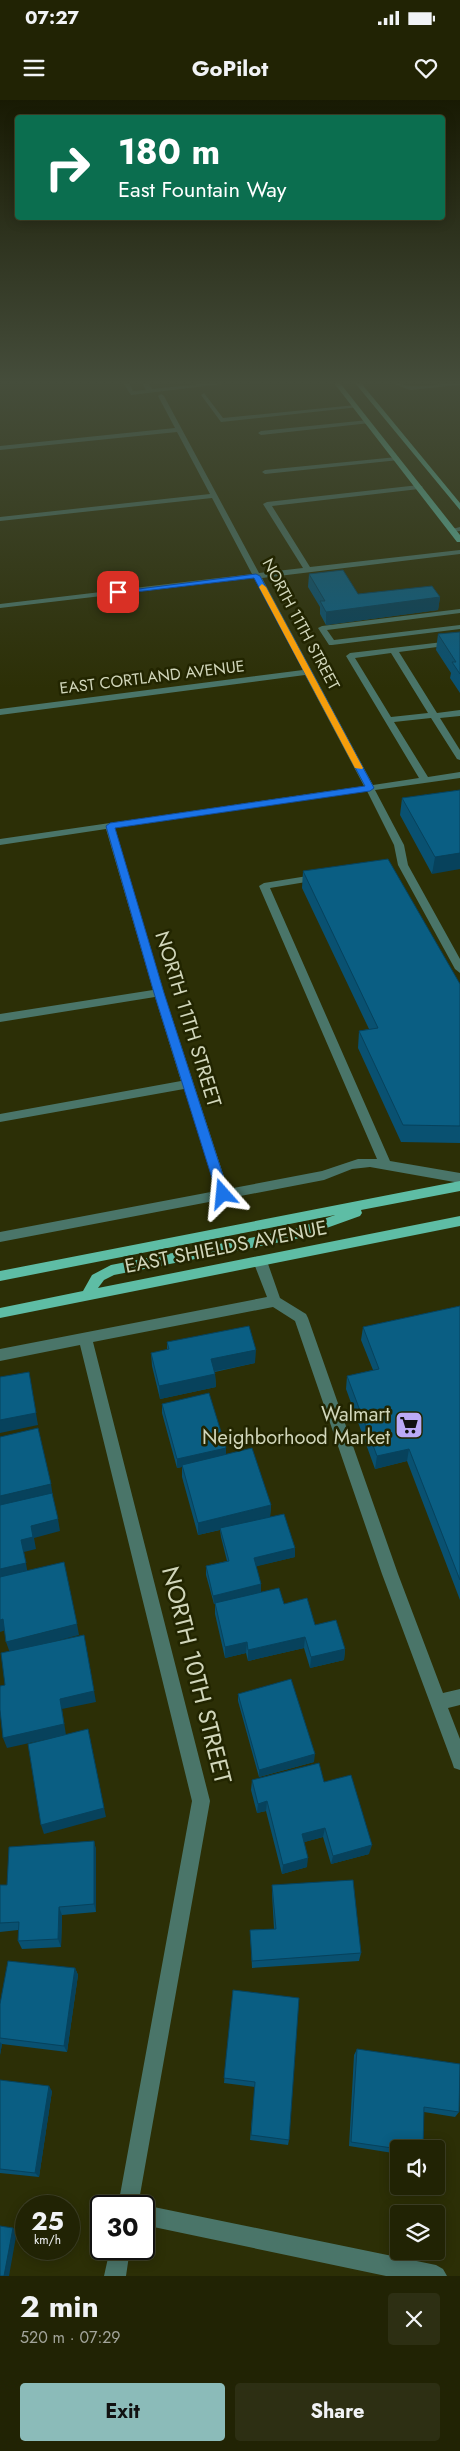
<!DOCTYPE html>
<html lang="en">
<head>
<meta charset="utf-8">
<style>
	:root { --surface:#212304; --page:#2d2f13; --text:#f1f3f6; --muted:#a2a49a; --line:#3e4026; --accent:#8bbbb9 }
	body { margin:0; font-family:Jost,sans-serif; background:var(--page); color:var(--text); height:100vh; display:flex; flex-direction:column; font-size:19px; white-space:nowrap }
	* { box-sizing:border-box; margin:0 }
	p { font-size:16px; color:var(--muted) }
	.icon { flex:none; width:28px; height:28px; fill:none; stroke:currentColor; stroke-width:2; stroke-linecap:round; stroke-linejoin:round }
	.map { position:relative; height:2176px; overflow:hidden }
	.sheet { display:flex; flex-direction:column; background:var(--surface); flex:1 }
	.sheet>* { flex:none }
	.guide { position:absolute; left:15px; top:15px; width:430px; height:105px; border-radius:5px; box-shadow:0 2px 12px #0003,0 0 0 1px var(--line); background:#0b6e4f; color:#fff; overflow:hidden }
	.buttons { position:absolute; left:390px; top:2040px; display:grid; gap:10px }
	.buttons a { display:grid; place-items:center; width:55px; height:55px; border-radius:5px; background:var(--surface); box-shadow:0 2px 12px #0003,0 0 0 1px var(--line); font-size:25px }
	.speed { position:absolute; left:15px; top:2095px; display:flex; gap:10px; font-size:25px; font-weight:700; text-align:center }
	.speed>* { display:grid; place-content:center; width:65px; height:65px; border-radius:50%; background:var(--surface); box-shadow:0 2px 12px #0003,0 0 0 1px var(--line); line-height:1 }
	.speed small { font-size:12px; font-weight:400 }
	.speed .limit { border:2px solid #111; border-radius:8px; background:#fff; color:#111 }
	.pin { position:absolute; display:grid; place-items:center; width:42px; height:42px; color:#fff; margin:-21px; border-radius:10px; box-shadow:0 2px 8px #0006 }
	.me { position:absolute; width:55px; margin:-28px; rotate:342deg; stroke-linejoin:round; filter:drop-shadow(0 0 4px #0008) }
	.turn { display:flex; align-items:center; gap:18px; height:105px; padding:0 20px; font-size:22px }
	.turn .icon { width:65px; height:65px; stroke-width:2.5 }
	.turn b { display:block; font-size:35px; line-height:42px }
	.round { display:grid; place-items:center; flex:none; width:52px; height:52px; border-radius:5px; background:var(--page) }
	.overview { display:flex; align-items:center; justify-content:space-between; height:85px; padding:0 20px }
	h1 { font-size:30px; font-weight:700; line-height:38px }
	.action { display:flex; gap:10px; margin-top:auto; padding:10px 20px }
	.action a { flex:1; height:58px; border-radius:5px; background:var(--accent); color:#111; font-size:20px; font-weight:700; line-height:58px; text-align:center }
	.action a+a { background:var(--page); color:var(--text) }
	.status { display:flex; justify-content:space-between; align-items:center; height:35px; padding:0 25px; background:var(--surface); direction:ltr }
	.status svg { height:14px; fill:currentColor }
	header { display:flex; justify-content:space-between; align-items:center; height:65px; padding:0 20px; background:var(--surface); font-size:22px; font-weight:700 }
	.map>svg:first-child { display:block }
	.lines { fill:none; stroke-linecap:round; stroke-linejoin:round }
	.minor { fill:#4a7569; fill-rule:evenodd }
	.major { fill:#5ebda5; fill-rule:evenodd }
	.wall { fill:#095171 }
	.shaded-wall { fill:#07425c }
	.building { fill:#0a5e83; stroke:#07425c }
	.route { fill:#1a73e8; stroke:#114b97 }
	.slow { fill:#f59e0b }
	.labels { text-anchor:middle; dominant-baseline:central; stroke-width:5; stroke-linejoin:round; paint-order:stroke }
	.far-street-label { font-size:16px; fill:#d1d6ba; stroke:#222500 }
	.street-label { font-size:20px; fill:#d1d6ba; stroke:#222500 }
	.poi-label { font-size:20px; fill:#d1d6ba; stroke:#222500; text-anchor:end }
	.near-street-label { font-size:24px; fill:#d1d6ba; stroke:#222500 }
</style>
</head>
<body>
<div class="status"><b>07:27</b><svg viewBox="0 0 49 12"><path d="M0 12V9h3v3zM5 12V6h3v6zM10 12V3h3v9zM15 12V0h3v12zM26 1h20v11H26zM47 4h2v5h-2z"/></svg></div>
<header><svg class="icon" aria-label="menu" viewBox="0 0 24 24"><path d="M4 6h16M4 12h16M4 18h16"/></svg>GoPilot<svg class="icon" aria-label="heart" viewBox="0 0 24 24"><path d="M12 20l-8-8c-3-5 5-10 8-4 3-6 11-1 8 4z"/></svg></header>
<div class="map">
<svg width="460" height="2176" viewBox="0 0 460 2176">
	<rect width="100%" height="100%" fill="#2c2f06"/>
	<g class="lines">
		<path class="minor" d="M123,283H129L133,291L146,290L142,283H148L152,289L210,283H230L131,295Z
			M392,283C399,283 405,286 412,286C427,287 444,283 460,283V285L410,290Z
			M204,293L223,318L356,305L359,307L221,322L201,295Z
			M161,294L164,296L259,473L303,468L263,404L267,402L419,385L423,387L419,389L272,406L310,467L460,450V454L262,478L373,685L419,678L346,556L350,553L460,540V544L399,552L437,613L460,610V616L440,618L460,650V660L457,659L431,618L394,622L428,677L460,672V678L375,690L404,745L408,765L460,859V873L455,869L398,765L394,745L367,691L115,728L164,893L228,1089L322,1071L358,1059H377L259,786L264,783L320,774L324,775V779L270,788L390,1061L460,1073V1083L370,1067L352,1069L324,1080L0,1142V1132L216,1091L184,989L0,1022V1014L181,981L155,897L0,922V914L153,890L106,729L0,745V739L364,686L305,575L0,615V609L303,570L254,478L0,508V504L252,474L212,398L0,421V417L210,394L177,332L0,350V346L175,328L158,296ZM391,553L428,613L391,617L355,558Z
			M368,320L370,321V323L261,335L258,333L261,331Z
			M397,357L399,358V360L265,374L262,372L265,370Z
			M460,427V431L452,432L448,430Z
			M460,509V513L327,530L334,540L460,525V529L332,545H329L318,528L322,526Z
			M260,1156L265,1157L267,1161L280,1198L306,1214L308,1218L398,1474L443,1593L460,1589V1605L448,1608L460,1639V1670L454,1668L452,1662L382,1474L295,1221L273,1207L93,1242L210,1701L138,2106H118L192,1701L80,1245L0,1261V1249L267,1197L253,1161L255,1157Z
			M144,2105L436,2165L443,2169L447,2176H386L144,2125V2106H140Z
			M110,2149H130L126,2176H104Z"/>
		<path class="major" d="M334,283H340L460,435V442H457Z
			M355,283H361L460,403V410Z
			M460,1081V1091L361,1110L362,1113L360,1116L296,1139L114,1175L104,1180L98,1188L460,1116V1126L0,1218V1208L83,1191L92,1175L111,1165L295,1129L335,1115L0,1181V1171Z"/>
	</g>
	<path class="wall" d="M309,474L358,494L440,497L438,510L326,525L320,514V507L308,487Z
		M460,532V593L450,578L451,573L436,550L438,534Z
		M460,690L432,774L400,715L402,698Z
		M303,771L460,884V1043L401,1042L358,948L359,931L369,929L302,788Z
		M460,1206V1500L407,1361L375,1369L346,1289L347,1276L373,1270L361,1240L363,1227Z
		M167,1242L255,1263L215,1272V1274L216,1287L160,1299L152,1266L151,1253L167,1250Z
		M162,1304L226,1354L271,1405L270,1417L295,1457L256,1466L261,1484V1492L284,1504L315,1525L345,1549L344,1560L310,1568L304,1548L248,1561L246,1553L225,1558L215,1514V1504H214L206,1475V1466L227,1461L221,1437L220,1430L198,1435L182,1377V1367L177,1368L162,1313Z
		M238,1594L314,1662L259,1677L238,1601Z
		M252,1680L324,1682L369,1754L331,1764L323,1737L304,1742L307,1767L282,1774L266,1711L257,1713L251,1690Z
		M94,1741L96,1750V1812L62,1815L61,1847L22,1849L18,1841V1830L0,1832V1785H7Z
		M272,1785L361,1853L359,1861L252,1868L250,1830L274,1829L272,1794Z
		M75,1868L78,1875L67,1952L2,1944L0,1955V1904Z
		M233,1890L289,2040L288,2045L250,2040L255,1987L224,1983Z
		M357,1949L459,2012L455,2017L424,2012L399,2049V2054L349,2046L354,1955Z
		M0,1980L52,1991L39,2077L0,2073Z"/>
	<path class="shaded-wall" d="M440,497L438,510L326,525V512Z
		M460,753V769L432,774L435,757Z
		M256,1250L255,1263L211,1272V1259Z
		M29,1272L38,1325L0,1333V1320Z
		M215,1274L216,1287L160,1299L159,1286Z
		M226,1348V1357L182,1365V1367L177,1368V1359Z
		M409,1349L407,1361L375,1369L377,1356Z
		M51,1384L53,1397L0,1409V1396Z
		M271,1405L270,1418L198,1435V1423Z
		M58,1419L60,1431L34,1438L36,1449L24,1452L28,1475L0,1482V1469L31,1426Z
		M295,1448V1457L254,1467V1458Z
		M261,1484V1493L214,1504L213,1496Z
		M3,1519L6,1530L0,1532V1520Z
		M77,1524L79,1535L10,1553L6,1542Z
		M305,1537L304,1548L248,1561V1550Z
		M247,1542L246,1553L225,1558V1547Z
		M86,1546L96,1602L62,1609L66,1635L7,1648L3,1638L60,1599Z
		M345,1549L344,1560L310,1568L311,1557Z
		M88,1629L106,1717L44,1734L41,1725Z
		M315,1654L314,1662L259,1677V1670Z
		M267,1701L266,1711L257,1713L258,1704Z
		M325,1728L323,1737L301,1743L302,1734Z
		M94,1741L96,1750V1812L94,1804Z
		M372,1745L369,1754L331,1764L333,1756Z
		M308,1758L307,1767L282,1774L283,1765Z
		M59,1807L62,1815L61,1847L58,1839Z
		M75,1868L78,1875L67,1952L64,1946Z
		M0,1942L2,1944L0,1955Z
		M49,1986L52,1991L39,2077L35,2073Z
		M13,2128L17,2131L9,2176H4Z"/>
	<path class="building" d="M343,470L358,494L432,486L440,497L326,512L320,501H325L309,474Z
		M460,532V574L452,562H456L438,534Z
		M460,690V753L435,757L402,698Z
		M388,759L460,884V1026L403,1025L359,931L378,928L303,771Z
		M460,1206V1480L409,1349L377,1356L347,1276L379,1269L363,1227Z
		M249,1226L256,1250L211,1259L215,1274L159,1286L151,1253L169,1249L167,1242Z
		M29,1272L36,1313L0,1320V1277Z
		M209,1293L226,1348L177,1359L162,1304Z
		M38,1328L51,1384L0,1396V1337Z
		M252,1348L271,1405L198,1423L182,1365Z
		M52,1393L58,1419L31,1426L33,1437L21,1440L26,1463L0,1469V1405Z
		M284,1414L295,1448L254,1458L261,1484L213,1496L206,1466L229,1461L220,1428Z
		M64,1462L77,1524L6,1542L3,1519L0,1520V1477Z
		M279,1488L284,1504L307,1498L315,1525L336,1520L345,1549L311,1557L305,1537L248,1550L247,1542L225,1547L215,1503Z
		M84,1535L94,1591L60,1599L64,1624L3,1638L0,1610V1586L5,1585L1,1553Z
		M291,1579L315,1654L259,1670L238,1594Z
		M88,1629L104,1708L41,1725L28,1644Z
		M319,1663L324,1682L351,1675L372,1745L333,1756L325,1728L302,1734L308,1758L283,1765L267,1701L258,1704L252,1680Z
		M94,1741V1804L59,1807L58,1839L18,1841L19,1822L0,1823V1785H7L9,1747Z
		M353,1780L361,1853L252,1861L250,1830L276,1829L272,1785Z
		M8,1861L75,1868L64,1946L0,1938V1904Z
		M233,1890L299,1898L289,2040L251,2035L255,1982L224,1978Z
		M357,1949L460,1964L459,2012L424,2007L423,2049H399L351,2042Z
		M0,1980L49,1986L35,2073L0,2069Z
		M0,2126L13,2128L4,2176H0Z"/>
	<linearGradient id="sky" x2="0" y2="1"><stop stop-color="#181a03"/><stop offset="0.48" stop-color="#454d3b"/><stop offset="1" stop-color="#454d3b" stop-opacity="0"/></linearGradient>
	<rect width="460" height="588" fill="url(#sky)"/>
	<path class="route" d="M256,474L260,476L374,688L370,691L115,728L164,893L229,1094L223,1098L217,1094L154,893L106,726L110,723L365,686L254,478L118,494L115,492Z"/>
	<path class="slow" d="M262,484L266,487L363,668L362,669L355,668L259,487Z"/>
	<defs>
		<symbol id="supermarket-square" viewBox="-11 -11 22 22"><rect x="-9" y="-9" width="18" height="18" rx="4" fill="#bbaaf6" stroke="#222500"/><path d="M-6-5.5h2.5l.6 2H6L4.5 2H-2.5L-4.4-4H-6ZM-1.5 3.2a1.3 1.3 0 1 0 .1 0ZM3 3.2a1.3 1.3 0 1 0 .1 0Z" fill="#111"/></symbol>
	</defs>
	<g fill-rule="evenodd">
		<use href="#supermarket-square" x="393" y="1309" width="32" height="32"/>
	</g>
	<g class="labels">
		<g class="far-street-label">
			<text transform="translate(301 524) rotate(62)">NORTH 11TH STREET</text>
			<text transform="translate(152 577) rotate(-7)">EAST CORTLAND AVENUE</text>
		</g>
		<g class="street-label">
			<text transform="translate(188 919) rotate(73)">NORTH 11TH STREET</text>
			<text transform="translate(226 1147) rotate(-11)">EAST SHIELDS AVENUE</text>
		</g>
		<g class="poi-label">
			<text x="390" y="1314">Walmart<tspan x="390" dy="23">Neighborhood Market</tspan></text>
		</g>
		<g class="near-street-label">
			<text transform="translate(197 1575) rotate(76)">NORTH 10TH STREET</text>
		</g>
	</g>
</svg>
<div class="buttons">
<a><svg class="icon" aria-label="sound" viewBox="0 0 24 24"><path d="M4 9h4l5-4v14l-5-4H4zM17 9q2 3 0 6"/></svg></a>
<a><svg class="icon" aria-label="layers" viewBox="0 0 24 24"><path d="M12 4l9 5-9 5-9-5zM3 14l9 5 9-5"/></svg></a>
</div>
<div class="speed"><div>25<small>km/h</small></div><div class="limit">30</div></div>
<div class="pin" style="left:118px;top:492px;background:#d93025"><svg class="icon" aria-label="arrive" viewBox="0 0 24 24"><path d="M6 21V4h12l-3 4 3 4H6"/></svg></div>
<svg class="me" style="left:223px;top:1094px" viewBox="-20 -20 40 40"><path d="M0-17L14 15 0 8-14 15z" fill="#1a73e8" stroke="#fff" stroke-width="4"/></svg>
<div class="guide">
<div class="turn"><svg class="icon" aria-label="right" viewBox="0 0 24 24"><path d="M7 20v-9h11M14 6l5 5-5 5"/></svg><div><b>180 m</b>East Fountain Way</div></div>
</div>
</div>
<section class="sheet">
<div class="overview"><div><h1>2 min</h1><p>520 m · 07:29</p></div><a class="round"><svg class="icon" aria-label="close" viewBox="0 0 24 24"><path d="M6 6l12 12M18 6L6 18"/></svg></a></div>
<div class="action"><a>Exit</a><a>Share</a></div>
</section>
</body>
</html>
